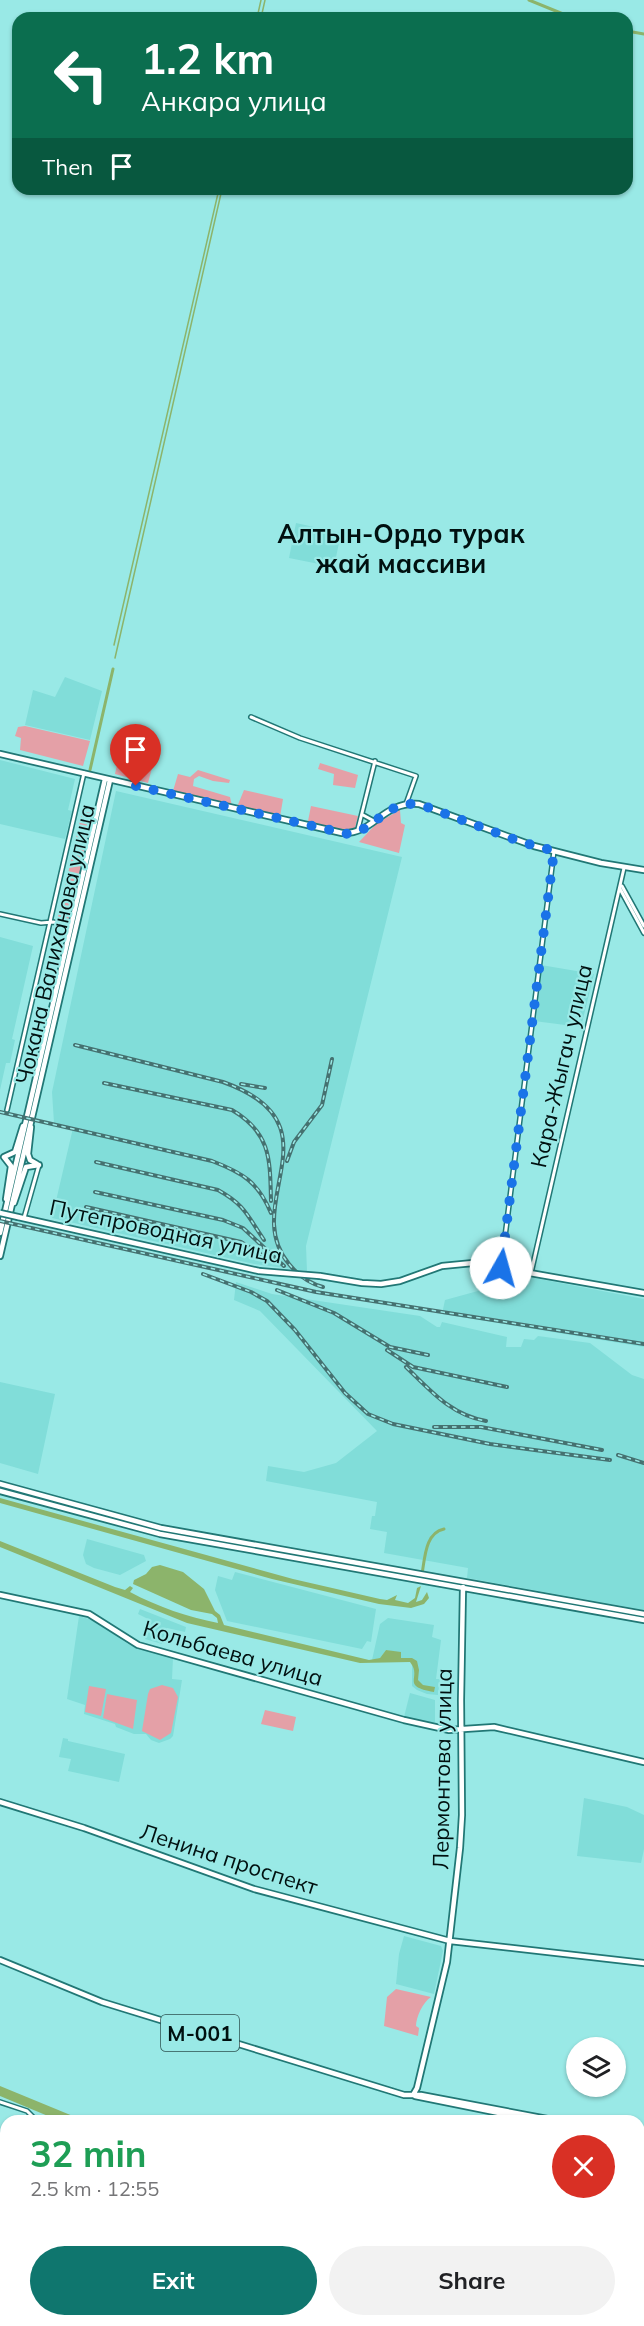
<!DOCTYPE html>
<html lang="en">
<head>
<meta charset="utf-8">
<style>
	:root { --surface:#fff; --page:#f2f2f2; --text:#202124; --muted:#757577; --accent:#0f766e }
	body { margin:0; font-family:Mulish,sans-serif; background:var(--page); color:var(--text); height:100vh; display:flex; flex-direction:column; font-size:22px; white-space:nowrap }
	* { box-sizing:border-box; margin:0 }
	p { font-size:20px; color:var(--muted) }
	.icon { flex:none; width:33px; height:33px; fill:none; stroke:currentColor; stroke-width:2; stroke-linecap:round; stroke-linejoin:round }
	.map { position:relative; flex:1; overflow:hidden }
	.drawer { position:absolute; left:0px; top:2115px; width:645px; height:212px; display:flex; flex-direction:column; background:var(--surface); border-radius:18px 18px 0 0; box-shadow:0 2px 4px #0004 }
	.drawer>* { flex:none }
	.hud { position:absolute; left:12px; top:12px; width:621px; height:183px; border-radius:18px; box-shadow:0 2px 4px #0004; background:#0b6e4f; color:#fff; overflow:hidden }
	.fabs { position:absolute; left:566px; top:2037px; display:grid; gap:12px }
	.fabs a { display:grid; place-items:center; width:60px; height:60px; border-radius:50%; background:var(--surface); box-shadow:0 2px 4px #0004; font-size:30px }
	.pin { position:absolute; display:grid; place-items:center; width:51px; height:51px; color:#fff; margin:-62px -26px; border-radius:50% 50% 50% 0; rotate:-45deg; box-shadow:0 0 6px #0007 }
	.pin .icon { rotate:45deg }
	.me { position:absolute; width:66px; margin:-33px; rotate:7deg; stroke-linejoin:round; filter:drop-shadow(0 0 4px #0008) }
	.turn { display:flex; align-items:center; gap:21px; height:126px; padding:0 30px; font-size:27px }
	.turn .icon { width:78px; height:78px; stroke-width:2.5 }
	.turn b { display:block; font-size:42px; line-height:51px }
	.then { display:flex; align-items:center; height:57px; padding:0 30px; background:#0003; gap:12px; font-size:22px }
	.round { display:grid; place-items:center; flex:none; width:63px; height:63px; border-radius:32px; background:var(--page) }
	.head { display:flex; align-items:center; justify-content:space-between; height:102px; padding:0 30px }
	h1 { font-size:36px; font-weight:700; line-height:45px; color:#1e9e55 }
	.button { display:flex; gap:12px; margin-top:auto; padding:12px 30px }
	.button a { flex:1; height:69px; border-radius:36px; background:var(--accent); color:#fff; font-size:24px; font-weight:700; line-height:69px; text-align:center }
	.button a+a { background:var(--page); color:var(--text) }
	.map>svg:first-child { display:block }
	.built { fill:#81ddd9 }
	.green { fill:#e4a0a7 }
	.water { fill:#8cb46b }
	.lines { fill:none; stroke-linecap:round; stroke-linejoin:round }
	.stream { stroke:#8cb46b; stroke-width:1.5 }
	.canal { stroke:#8cb46b; stroke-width:3 }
	.minor-casing { stroke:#217775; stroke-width:6 }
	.major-casing { stroke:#217775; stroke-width:8 }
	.minor { stroke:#fff; stroke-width:3 }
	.major { stroke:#fff; stroke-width:4.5 }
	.rail-casing { stroke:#457170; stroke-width:4 }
	.rail { stroke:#99e9e6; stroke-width:1.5; stroke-dasharray:4.5; stroke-linecap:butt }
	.major-bridge-casing { stroke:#217775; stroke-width:8; stroke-linecap:butt }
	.major-bridge { stroke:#fff; stroke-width:4.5 }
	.route { stroke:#1a73e8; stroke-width:10; stroke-dasharray:0 18 }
	.labels { text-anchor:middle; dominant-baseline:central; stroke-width:4.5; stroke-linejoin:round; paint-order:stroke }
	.shield { fill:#99e9e6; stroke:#2e5150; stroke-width:1.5 }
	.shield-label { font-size:21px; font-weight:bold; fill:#001010 }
	.street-label { font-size:22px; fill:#001010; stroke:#99e9e6 }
	.quarter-label { font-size:26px; font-weight:bold; fill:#001010; stroke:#99e9e6 }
</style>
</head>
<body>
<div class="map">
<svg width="644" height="2326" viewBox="0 0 644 2326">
	<rect width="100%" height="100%" fill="#99e9e6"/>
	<path class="built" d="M296,523L341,533L334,567L289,558Z
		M65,677L102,691L90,740L25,725L33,690L55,697Z
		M0,760L75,779L68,810L72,811L65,839L0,824Z
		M116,791L402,857L306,1246L307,1271L254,1264L52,1218L73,1128L54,1123L52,1092Z
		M0,937L33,946L12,1039L15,1040L10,1063H6L0,1090Z
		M541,965L594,974L581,1027L534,1021Z
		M529,1277L644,1299V1347L442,1314L445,1300Z
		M236,1282L272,1294L420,1316L437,1327H440L442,1322L507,1337L506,1347H521L524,1339L534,1340L538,1336L590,1343L632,1375L644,1379V1610L467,1578L468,1568L384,1553L387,1532L370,1529L372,1516H375L377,1502L266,1481L268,1466L304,1472L336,1463L377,1431L260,1311L234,1300Z
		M0,1382L55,1394L38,1474L0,1463Z
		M87,1539L144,1555L146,1561L120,1575L94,1568L86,1564L83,1555Z
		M235,1572L376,1609L371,1642L367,1641L362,1649L227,1621L215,1590L218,1576L232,1580Z
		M140,1609L186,1627L185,1632L167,1628L162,1644L145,1639L150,1620L138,1614Z
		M79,1616L95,1621L128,1644L173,1658L172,1679L182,1680L173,1736L170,1739L159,1743L151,1740L146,1734H134L116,1727L115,1724L84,1714L85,1705L67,1699Z
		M388,1618L434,1625L432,1637L441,1640L436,1679H440L438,1695L427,1694L417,1690L412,1686V1659L401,1658V1653L386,1650L380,1658L372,1660L380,1624Z
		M410,1693L435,1700V1722L426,1723L404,1717Z
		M63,1738L68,1739V1741L125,1754L119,1782L68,1771L71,1759L59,1757Z
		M584,1798L627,1807L644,1815V1849L641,1863L577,1856Z
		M404,1936L441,1946L443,1951L434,1994L396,1984L399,1954Z
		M78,2320H309L313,2326H76Z
		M377,2321V2320L475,2321L474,2326H373Z"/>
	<path class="green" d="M25,726L90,741L83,766L20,750L21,738L15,736L18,727Z
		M118,760L152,768L148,783L115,774Z
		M320,763L358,775L355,788L333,785L334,774L318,769Z
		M198,770L230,780L229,783L213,781L199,776L194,779L193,786L230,797L232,806L173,791L178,774L190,777Z
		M244,790L283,799L280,817L237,807Z
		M311,806L358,816L355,828L341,830L308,821Z
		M400,810L401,823L405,825L399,853L359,842L377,823Z
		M82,812L93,813L69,920L58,917Z
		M162,1685L173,1688L178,1697L171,1733L160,1740L142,1731L148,1694L150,1689Z
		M89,1686L106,1689L101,1716L85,1712Z
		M107,1694L137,1700L133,1729L103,1718Z
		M265,1710L296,1717L293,1731L261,1724Z
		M396,1989L431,1997C423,2002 416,2017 416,2026L419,2028L418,2036L384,2026L387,1997Z"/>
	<path class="water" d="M0,1498L293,1579L380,1599L387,1600L397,1595L395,1600L408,1603L415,1598L417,1588L421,1586L416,1602L422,1600L427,1592L429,1598L424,1604L411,1608L379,1604L272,1579L0,1503Z
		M0,1541L115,1587L125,1590L130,1586L133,1588L130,1592C158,1607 188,1617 218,1623L217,1618L212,1614L191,1610L133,1584L134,1580L146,1574L152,1567L160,1565L183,1572L204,1589L215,1611L220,1615L224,1625L369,1660L380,1658L386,1650L401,1652V1658H412L417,1661L419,1670L418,1680L423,1685L435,1687L434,1692C399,1686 423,1678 410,1662L360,1663L187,1623L0,1547Z
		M0,2086L85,2121H60L0,2096Z
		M147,2320H248V2321L246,2326H145Z"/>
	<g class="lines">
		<path class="stream" d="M257,18L261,0
			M261,18L265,0
			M114,645L219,189
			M115,658L222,189"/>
		<path class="canal" d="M529,0L573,18
			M627,31L644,34
			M90,770L113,669
			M422,1574C425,1558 425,1533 444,1529"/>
		<defs>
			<path id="minor" d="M251,717L300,738L416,776L406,804
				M363,815L374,821
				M358,829L375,761
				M622,886L644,926
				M620,889L644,933
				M0,914L41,923L53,922L71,926
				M7,1110L84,773
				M24,1218L39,1165
				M501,1268L554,851
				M531,1273L624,868
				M0,2102L27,2111L37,2121
				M0,2305L6,2291"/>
			<path id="major" d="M0,754L342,833C374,835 382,801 419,804L534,846L601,863L644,870
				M31,1127L28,1154L30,1160L37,1164
				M6,1199L11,1166L4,1157L15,1152L23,1126
				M14,1203L26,1167L39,1165
				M18,1217L259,1271
				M0,1233L105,779
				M0,1256L110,780
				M320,1276L362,1283L381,1284L400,1281L442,1266L473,1263L644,1293
				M0,1484L161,1528L644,1614
				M0,1491L160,1534L644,1620
				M0,1595L89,1614L138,1645L404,1720L449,1730L494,1727L644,1762
				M0,1802L84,1828L254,1889L450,1941L644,1963
				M0,1960L102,2002L404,2095H421L558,2121
				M413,2095L417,2088L447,1962L460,1848L462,1815L461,1700L463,1587
				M415,2096L539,2121
				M639,2136L644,2137
				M639,2140L644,2141"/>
		</defs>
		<use href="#minor" class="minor-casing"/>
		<use href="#major" class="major-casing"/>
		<use href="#minor" class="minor"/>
		<use href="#major" class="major"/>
		<defs>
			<path id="rail" d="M75,1045L223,1082C343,1125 238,1203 289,1264C298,1275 308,1283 323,1287
				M104,1083L232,1110C271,1133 270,1159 271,1201
				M241,1084L265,1088
				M0,1112L212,1161C243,1173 258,1182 271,1213
				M287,1161L294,1142L322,1105L332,1059
				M96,1162L218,1190C245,1205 247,1215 264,1240
				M95,1192L223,1220L243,1228L284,1266
				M86,1207L241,1242L265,1257
				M0,1221L316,1292L644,1344
				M203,1274L251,1292L267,1301L295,1330L345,1393L368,1414L393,1424L490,1444L610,1460
				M277,1290L334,1313L390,1347L428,1355
				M387,1350L413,1367L507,1387
				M406,1367C431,1391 451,1415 486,1421
				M434,1427H481L602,1450
				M618,1455L644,1463"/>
		</defs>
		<use href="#rail" class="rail-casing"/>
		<use href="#rail" class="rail"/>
		<defs>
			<path id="major-bridge" d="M0,1213L18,1217
				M259,1271L320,1276"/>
		</defs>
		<use href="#major-bridge" class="major-bridge-casing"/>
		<use href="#major-bridge" class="major-bridge"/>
	</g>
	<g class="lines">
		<path class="route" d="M136,786L348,834C377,830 384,801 419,804L521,842L554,851L501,1268"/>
	</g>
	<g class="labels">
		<rect class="shield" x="161" y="2015" width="78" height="36" rx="4.5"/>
		<g class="shield-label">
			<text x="200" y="2033">М-001</text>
		</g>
		<g class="street-label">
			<text transform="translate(55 944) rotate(-77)">Чокана Валиханова улица</text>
			<text transform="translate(561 1066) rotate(-77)">Кара-Жыгач улица</text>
			<text transform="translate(166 1231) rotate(12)">Путепроводная улица</text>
			<text transform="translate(233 1653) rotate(16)">Кольбаева улица</text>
			<text transform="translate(442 1769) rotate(-89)">Лермонтова улица</text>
			<text transform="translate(229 1859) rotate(18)">Ленина проспект</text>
		</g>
		<g class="quarter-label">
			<text x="401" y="533">Алтын-Ордо турак<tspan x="401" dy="30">жай массиви</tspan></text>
		</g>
	</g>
</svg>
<div class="fabs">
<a><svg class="icon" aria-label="layers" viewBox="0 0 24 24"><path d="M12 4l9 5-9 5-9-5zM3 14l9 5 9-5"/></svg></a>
</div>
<div class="pin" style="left:136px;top:786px;background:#d93025"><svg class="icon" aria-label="arrive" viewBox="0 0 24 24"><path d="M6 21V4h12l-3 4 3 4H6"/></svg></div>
<svg class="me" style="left:501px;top:1268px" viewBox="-20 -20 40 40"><circle r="19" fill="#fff"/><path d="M0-13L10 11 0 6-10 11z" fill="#1a73e8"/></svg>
<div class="hud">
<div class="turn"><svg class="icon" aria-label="left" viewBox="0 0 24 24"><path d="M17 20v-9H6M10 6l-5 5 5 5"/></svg><div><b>1.2 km</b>Анкара улица</div></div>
<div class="then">Then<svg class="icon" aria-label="arrive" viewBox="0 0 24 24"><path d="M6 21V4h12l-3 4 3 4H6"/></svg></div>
</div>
<section class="drawer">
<div class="head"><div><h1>32 min</h1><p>2.5 km · 12:55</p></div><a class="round" style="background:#d93025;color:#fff"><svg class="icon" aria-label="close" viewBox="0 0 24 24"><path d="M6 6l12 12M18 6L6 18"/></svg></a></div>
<div class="button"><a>Exit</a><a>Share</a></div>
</section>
</div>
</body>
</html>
